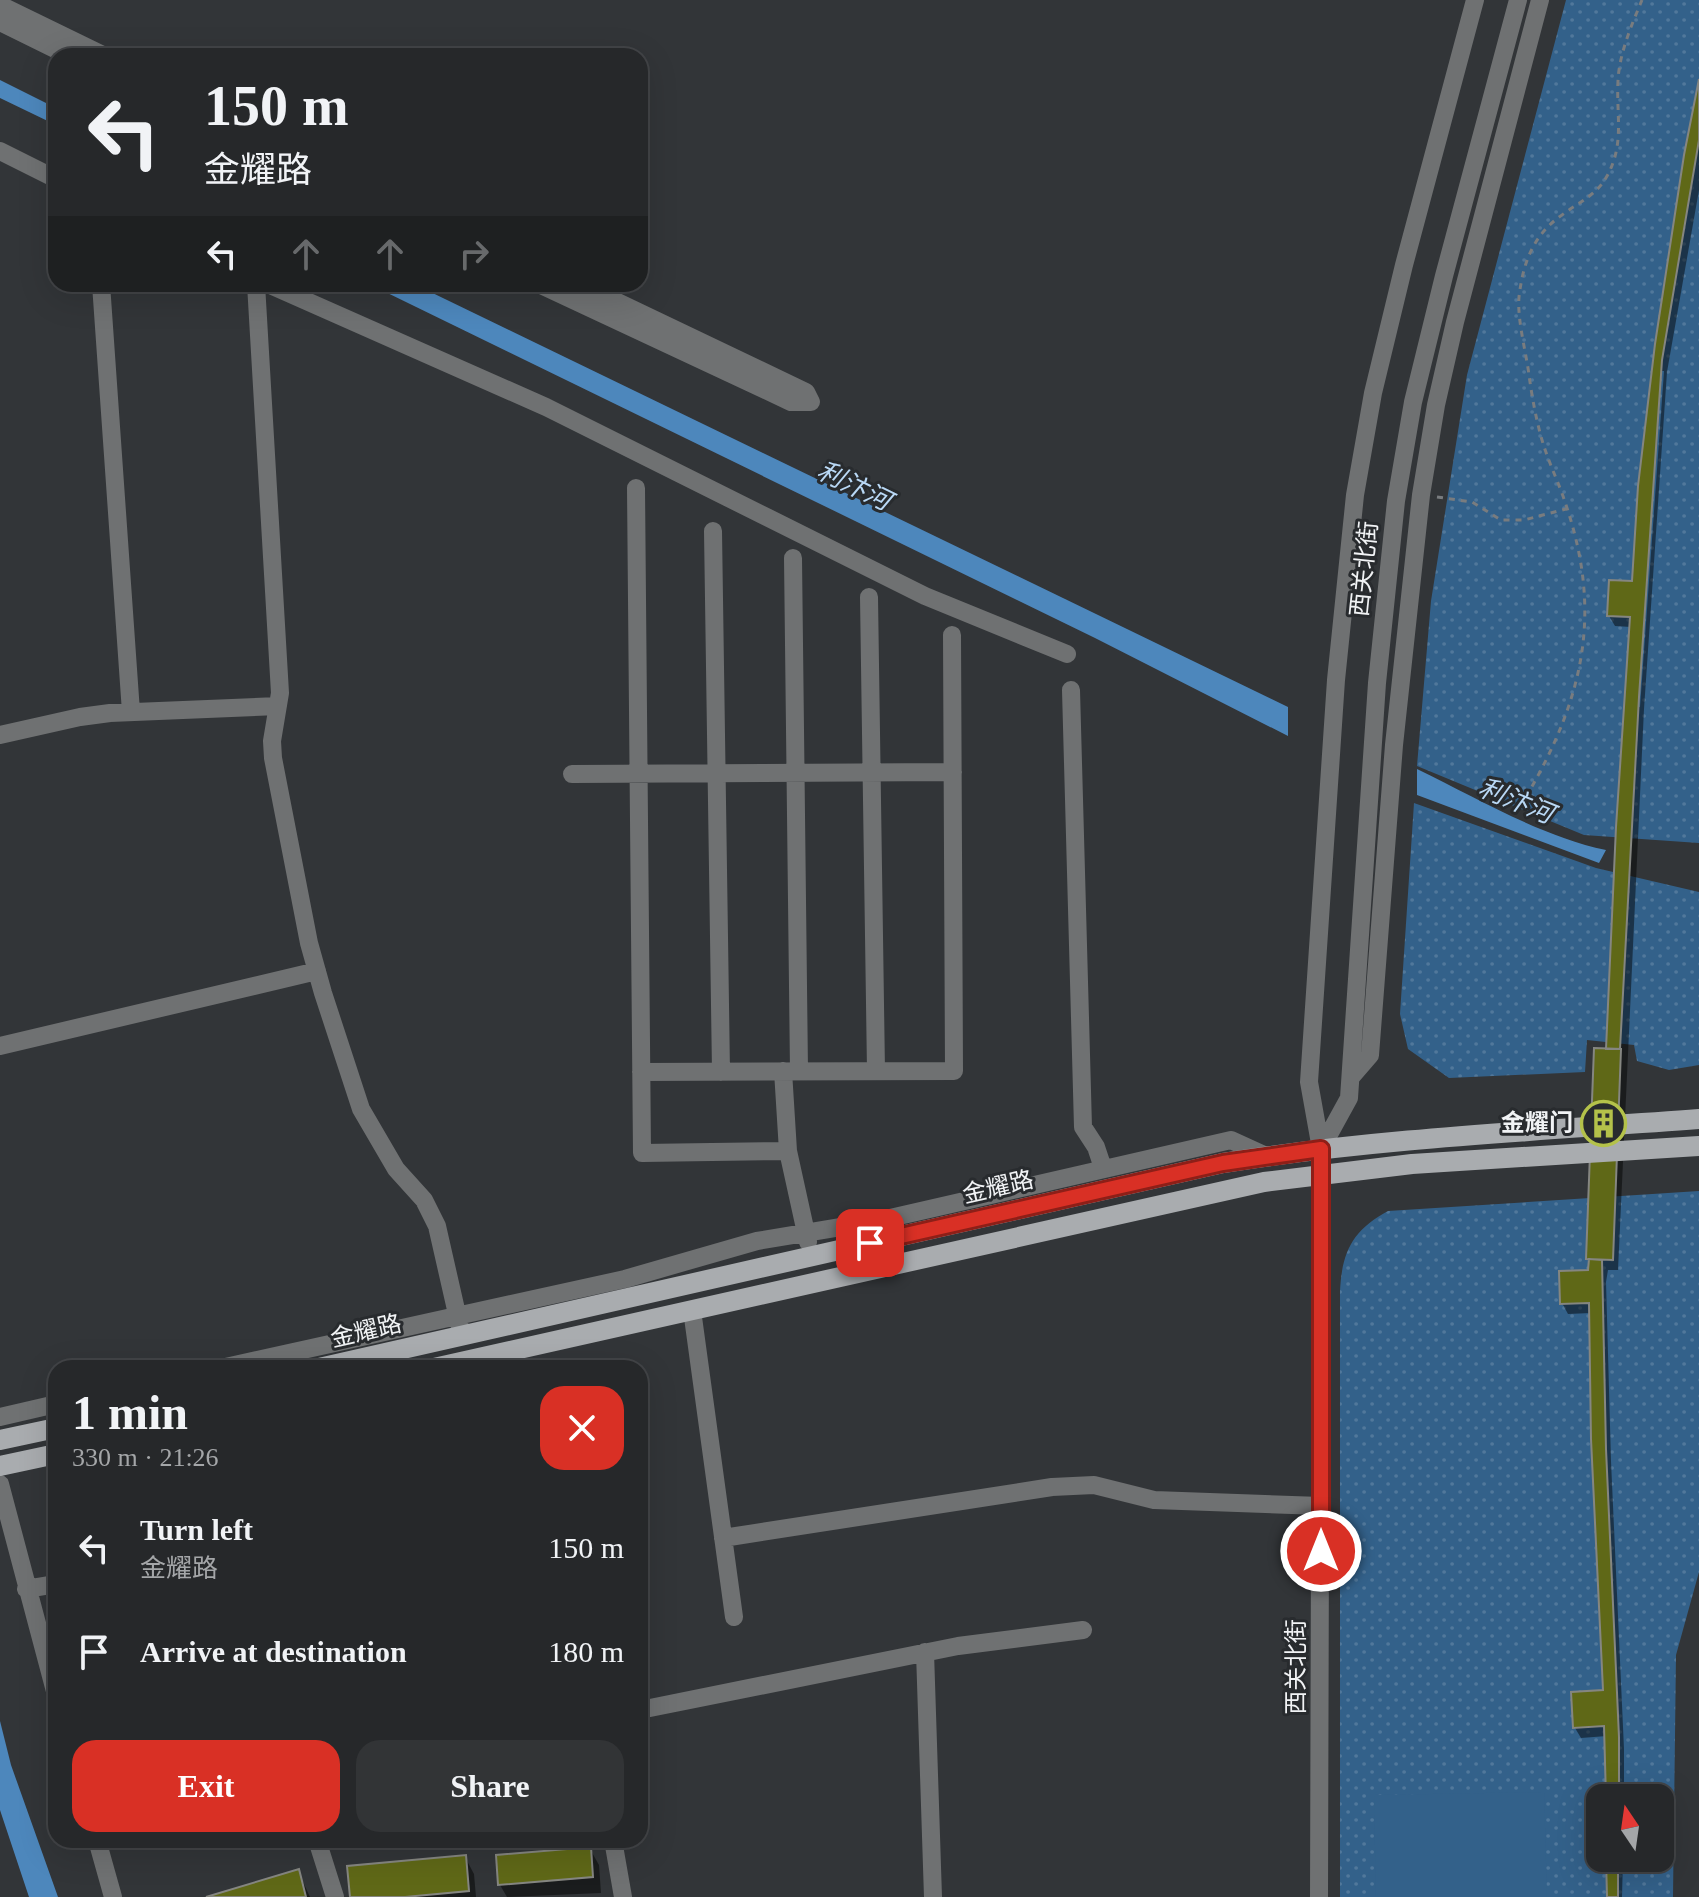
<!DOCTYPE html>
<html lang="en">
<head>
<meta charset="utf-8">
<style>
	:root { --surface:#26282a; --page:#323436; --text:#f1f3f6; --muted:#a4a6a8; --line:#424447; --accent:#d93025 }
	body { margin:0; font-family:"Times New Roman","Noto Sans SC",serif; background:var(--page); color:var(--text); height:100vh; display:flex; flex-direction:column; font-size:30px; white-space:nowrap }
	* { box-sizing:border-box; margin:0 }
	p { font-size:26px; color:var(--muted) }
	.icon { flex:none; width:44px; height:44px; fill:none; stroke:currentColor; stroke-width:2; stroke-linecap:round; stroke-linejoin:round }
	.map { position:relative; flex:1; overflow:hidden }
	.side { position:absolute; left:48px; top:1360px; width:600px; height:488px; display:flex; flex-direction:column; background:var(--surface); border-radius:24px; box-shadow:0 8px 32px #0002,0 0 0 2px var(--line) }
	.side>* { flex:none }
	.top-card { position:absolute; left:48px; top:48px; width:600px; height:244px; border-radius:24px; box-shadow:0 8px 32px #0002,0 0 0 2px var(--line); background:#26282a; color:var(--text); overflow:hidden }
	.needle { width:52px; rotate:347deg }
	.buttons { position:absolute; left:1586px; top:1784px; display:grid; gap:16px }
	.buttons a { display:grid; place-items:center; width:88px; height:88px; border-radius:16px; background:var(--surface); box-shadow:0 8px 32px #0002,0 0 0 2px var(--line); font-size:40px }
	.pin { position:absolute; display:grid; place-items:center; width:68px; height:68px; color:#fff; margin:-34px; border-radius:16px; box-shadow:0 4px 12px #0006 }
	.me { position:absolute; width:88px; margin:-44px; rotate:0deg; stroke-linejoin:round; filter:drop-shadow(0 0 6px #0008) }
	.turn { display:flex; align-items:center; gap:28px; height:168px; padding:0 24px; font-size:36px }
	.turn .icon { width:104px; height:104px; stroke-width:2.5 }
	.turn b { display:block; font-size:56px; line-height:68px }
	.lanes { display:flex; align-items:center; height:76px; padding:0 24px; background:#0003; justify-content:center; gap:40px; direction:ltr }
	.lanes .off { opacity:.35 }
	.round { display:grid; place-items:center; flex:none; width:84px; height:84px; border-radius:24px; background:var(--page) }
	.summary { display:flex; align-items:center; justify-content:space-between; height:136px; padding:0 24px }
	h1 { font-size:48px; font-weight:600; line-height:60px }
	.action { display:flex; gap:16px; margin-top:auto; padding:16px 24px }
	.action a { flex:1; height:92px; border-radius:24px; background:var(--accent); color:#fff; font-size:32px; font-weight:600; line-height:92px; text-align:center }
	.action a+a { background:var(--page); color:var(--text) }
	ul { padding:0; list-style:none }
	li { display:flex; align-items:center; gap:24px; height:104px; padding:0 24px }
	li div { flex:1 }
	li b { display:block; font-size:30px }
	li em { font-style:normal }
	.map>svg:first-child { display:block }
	.park { fill:url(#park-dots); fill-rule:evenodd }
	.garden { fill:#33618a }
	.water { fill:#4d87bc }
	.shadow { fill:#0007; fill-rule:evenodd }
	.building { fill:#5f6817; stroke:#858681; stroke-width:2 }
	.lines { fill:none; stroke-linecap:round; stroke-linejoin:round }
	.path { stroke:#797c7f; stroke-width:3; stroke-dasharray:6 6; stroke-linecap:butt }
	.minor { stroke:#6f7172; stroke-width:18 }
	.major { stroke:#a9acaf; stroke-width:20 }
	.route-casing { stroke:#8d1f18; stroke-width:20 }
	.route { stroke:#d93025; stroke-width:14 }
	.labels { text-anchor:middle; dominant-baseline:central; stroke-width:6; stroke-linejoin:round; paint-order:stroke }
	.street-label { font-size:24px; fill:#f1f3f5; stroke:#282b2e }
	.poi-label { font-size:24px; font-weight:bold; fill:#f1f3f5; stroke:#282b2e; text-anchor:end }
	.water-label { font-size:26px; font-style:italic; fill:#b9d8f5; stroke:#282b2e }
</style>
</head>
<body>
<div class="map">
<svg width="1699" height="1897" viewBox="0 0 1699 1897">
	<defs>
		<pattern id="park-dots" width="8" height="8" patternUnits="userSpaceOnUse" patternTransform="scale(2)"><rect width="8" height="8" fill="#33618a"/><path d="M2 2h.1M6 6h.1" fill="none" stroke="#51789b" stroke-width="1.8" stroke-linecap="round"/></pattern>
	</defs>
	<rect width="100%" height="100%" fill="#323538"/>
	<path class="park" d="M1566,0H1699V843L1584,835L1417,766L1431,601L1467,375Z
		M1414,803L1596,868L1699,892V1065L1669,1070L1637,1061L1634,1045L1587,1040L1585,1072L1449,1078L1408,1049L1400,1014Z
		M1699,1191V1572L1676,1655L1673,1897H1340V1291C1342,1251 1353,1230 1388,1211ZM1600,1798H1660V1858H1600Z"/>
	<path class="garden" d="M1544,1792L1547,1897H1376L1374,1795Z"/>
	<path class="water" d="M0,80L56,108V125L0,98Z
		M369,284H414L1288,707V736L1095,638Z
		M1417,769C1477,798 1540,836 1606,850L1599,863L1417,795Z
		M0,1721L11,1765L58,1897H29L0,1810Z"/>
	<path class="shadow" d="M1699,89V190L1667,372L1644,709L1618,1270H1608L1606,1282L1611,1461L1624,1749V1798H1607V1736L1581,1738L1575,1728L1605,1692L1591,1313L1568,1314L1562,1303L1590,1272L1591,1264L1588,1259L1608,1051L1631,627L1615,626L1609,616L1634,583L1640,486ZM1661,371H1664L1640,707H1636Z
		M590,1849L599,1865L601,1893L507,1897L500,1885L498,1856Z
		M465,1857L474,1874L476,1897H352Z
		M1608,1858H1623L1622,1897H1609Z
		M298,1871L310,1897H212Z"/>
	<path class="building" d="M1699,79V140L1662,360L1639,697L1620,1049H1606L1616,827L1630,617L1607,616L1609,580L1632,581L1638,486L1655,344L1684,155Z
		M1594,1048L1621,1049L1613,1260L1586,1259Z
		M1589,1259L1602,1260L1606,1449L1619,1737V1798H1606L1604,1726L1573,1728L1571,1692L1603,1690L1591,1439L1589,1303L1560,1304L1559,1271L1588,1270Z
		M591,1847L593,1877L498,1885L496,1855Z
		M466,1855L469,1891L405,1897H350L347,1866Z
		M1606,1858H1618V1897H1607Z
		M299,1869L306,1897H206Z"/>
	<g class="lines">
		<path class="path" d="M1437,497L1472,502L1501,520H1524L1566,509
			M1526,797C1582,701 1603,617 1567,508C1560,485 1549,464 1542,440C1536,419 1532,397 1529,375C1526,352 1517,319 1519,297C1523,263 1533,235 1562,215C1579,202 1597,195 1607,176C1625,144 1616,114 1618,81C1619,54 1632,24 1642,0"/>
		<path class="minor" d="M0,5L105,56
			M0,22L69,56
			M0,151L56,179
			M101,284L131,712
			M256,284L280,693L272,741L273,758L309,943L323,993L361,1109L396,1169L424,1200L437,1226L462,1336
			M268,284L546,407L925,596L1067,654
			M539,284L791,402H811L806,392L580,284
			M636,488L642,1153L788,1151L808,1242
			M713,531L721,1072
			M793,558L799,1071
			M869,597L876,1071
			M1071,690L1083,1127L1096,1147L1103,1168
			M0,735L80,717L110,713L278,706
			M572,774L953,772
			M0,1046L317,971
			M783,1071L788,1151
			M641,1072L954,1071L952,635
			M1351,1077L1370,1055L1394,745L1421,495L1436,405L1455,322L1540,0
			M1321,1149L1349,1098L1377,683L1396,501L1413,402L1444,276L1518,0
			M692,1310L734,1617
			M221,1368L625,1279L757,1241L877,1221L1231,1140L1266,1156
			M0,1417L56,1404
			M0,1484L56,1695
			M723,1538L1052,1487L1094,1485L1154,1500L1321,1506
			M26,1589L56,1584
			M925,1652L933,1897
			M640,1710L958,1646L1083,1630
			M97,1840L113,1897
			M317,1840L335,1897
			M613,1840L623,1897
			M1319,1897L1321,1175V1149L1309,1082L1336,680L1355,495L1373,393L1404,265L1475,0"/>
		<path class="major" d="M319,1368L1223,1163C1380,1138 1540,1131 1699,1119
			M434,1368L1264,1182L1412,1164L1699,1146
			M0,1440L56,1428
			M0,1466L56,1454"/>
	</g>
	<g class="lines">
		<defs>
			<path id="route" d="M870,1243L1223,1163L1321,1149V1551"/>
		</defs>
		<use href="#route" class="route-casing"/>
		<use href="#route" class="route"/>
	</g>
	<defs>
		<symbol id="building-ring" viewBox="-11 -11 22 22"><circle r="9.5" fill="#282b2e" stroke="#b4c24a" stroke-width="1.5"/><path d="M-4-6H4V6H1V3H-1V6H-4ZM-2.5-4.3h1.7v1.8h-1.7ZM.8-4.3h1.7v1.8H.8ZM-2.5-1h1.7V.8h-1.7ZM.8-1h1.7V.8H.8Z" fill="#b4c24a"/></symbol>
	</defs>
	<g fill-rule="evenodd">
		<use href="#building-ring" x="1578" y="1098" width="51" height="51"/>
	</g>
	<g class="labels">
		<g class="street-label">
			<text transform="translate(1364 569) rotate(-84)">西关北街</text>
			<text transform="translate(998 1187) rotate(-13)">金耀路</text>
			<text transform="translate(366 1331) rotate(-13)">金耀路</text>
			<text transform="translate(1296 1667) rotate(-90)">西关北街</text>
		</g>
		<g class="poi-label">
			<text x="1573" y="1123">金耀门</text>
		</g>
		<g class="water-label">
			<text transform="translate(854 486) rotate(26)">利汴河</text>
			<text transform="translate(1516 801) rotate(22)">利汴河</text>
		</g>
	</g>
</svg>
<div class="buttons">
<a><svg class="needle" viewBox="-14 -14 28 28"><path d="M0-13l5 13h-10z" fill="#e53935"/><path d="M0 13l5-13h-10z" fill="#a4a6a8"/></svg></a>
</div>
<div class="pin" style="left:870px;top:1243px;background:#d93025"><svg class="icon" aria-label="arrive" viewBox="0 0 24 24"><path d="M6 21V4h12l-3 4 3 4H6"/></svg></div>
<svg class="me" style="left:1321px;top:1551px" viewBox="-20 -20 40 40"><circle r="17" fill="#d93025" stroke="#fff" stroke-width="3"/><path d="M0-11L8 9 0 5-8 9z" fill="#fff"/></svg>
<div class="top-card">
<div class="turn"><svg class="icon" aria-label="left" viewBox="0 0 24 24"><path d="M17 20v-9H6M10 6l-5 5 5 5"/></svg><div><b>150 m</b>金耀路</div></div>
<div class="lanes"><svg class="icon" aria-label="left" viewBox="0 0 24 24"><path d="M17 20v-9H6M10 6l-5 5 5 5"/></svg><svg class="icon off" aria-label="ahead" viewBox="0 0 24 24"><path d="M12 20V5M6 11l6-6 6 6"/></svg><svg class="icon off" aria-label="ahead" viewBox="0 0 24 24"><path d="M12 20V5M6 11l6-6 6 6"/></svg><svg class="icon off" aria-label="right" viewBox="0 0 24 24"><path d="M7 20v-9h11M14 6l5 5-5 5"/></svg></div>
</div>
<section class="side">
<div class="summary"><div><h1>1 min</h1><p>330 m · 21:26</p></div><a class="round" style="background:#d93025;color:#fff"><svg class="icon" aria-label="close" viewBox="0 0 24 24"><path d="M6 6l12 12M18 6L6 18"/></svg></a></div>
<ul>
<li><svg class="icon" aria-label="left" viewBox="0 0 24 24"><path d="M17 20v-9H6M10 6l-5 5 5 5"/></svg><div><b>Turn left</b><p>金耀路</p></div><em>150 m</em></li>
<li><svg class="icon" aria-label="arrive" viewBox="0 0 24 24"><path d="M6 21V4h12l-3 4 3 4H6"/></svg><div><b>Arrive at destination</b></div><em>180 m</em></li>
</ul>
<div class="action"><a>Exit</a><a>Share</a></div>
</section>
</div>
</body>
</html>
